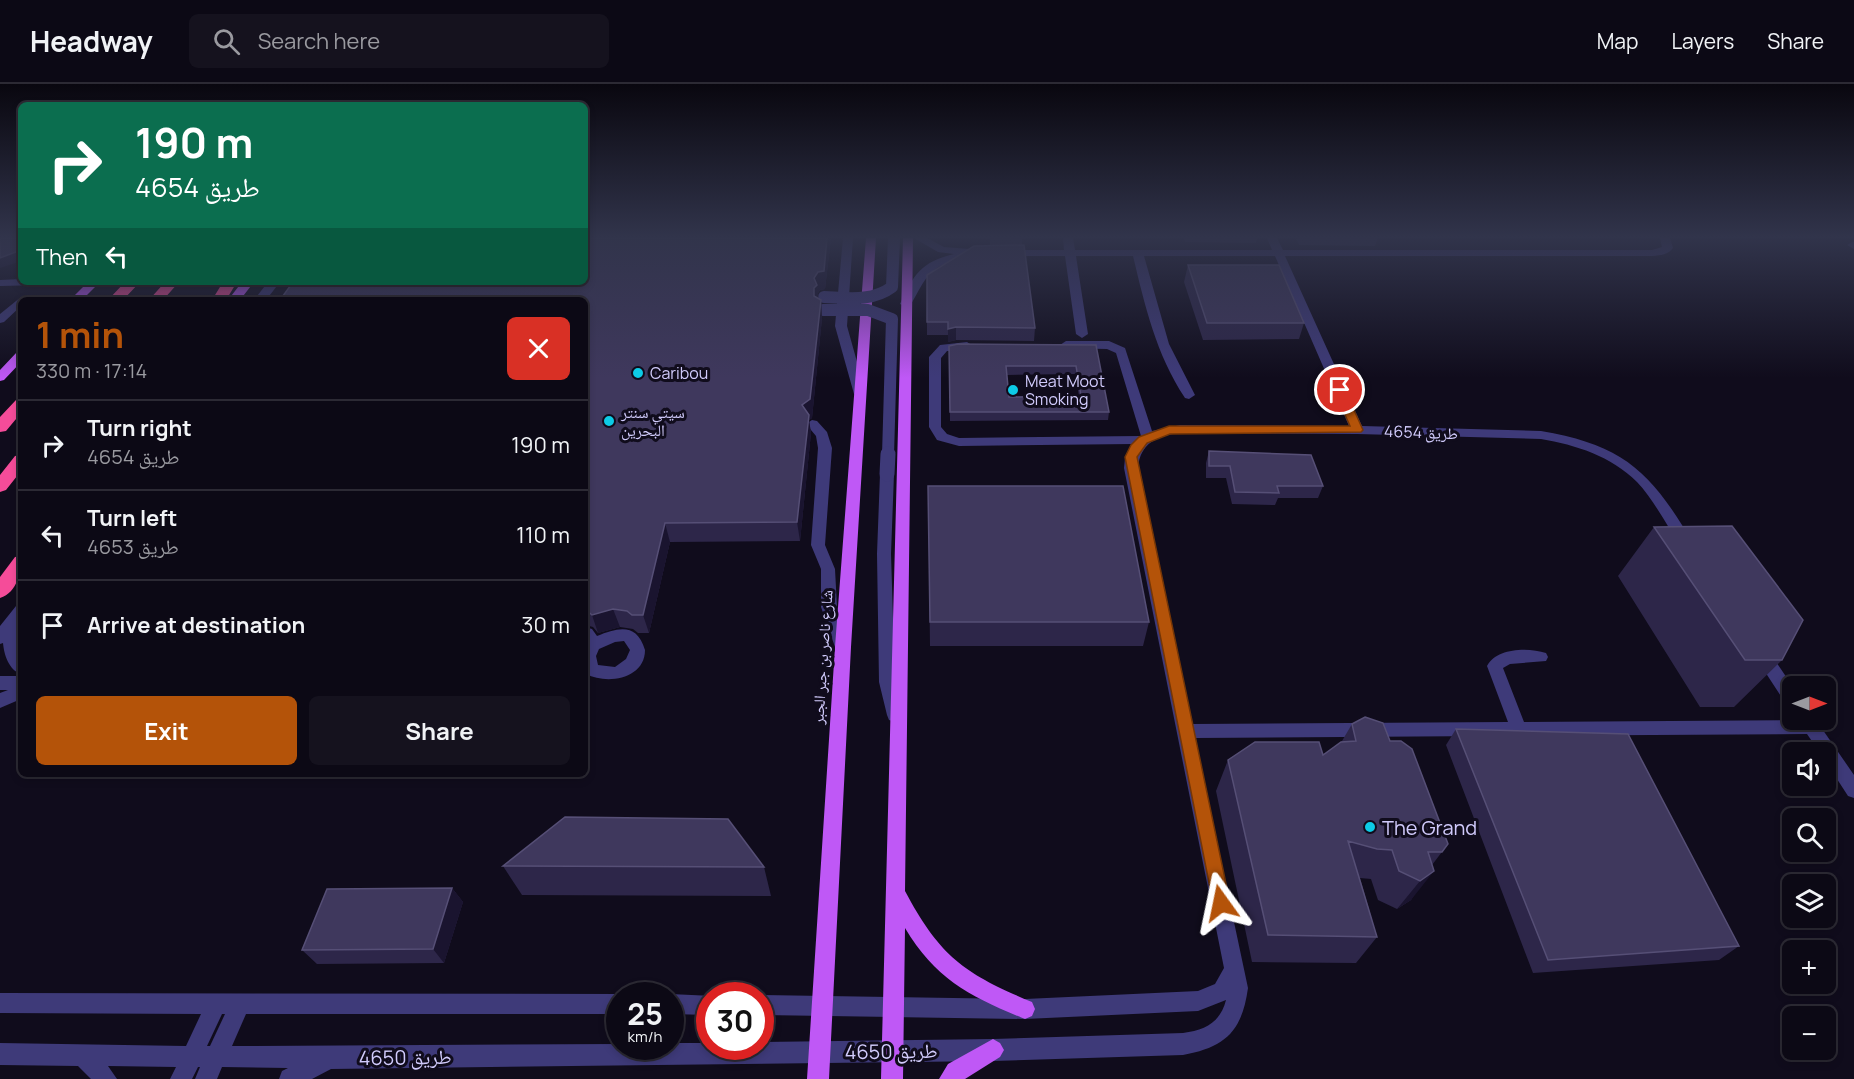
<!DOCTYPE html>
<html lang="en">
<head>
<meta charset="utf-8">
<style>
	:root { --surface:#0c0915; --page:#15121e; --text:#f1f3f6; --muted:#9a9aa0; --line:#2c2a34; --accent:#b45309 }
	body { margin:0; font-family:Manrope,"Noto Naskh Arabic",sans-serif; background:var(--page); color:var(--text); height:100vh; display:flex; flex-direction:column; font-size:22px; white-space:nowrap }
	* { box-sizing:border-box; margin:0 }
	p { font-size:20px; color:var(--muted) }
	.icon { flex:none; width:33px; height:33px; fill:none; stroke:currentColor; stroke-width:2; stroke-linecap:round; stroke-linejoin:round }
	.map { position:relative; flex:1; overflow:hidden }
	.sheet { position:absolute; left:18px; top:213px; width:570px; height:480px; display:flex; flex-direction:column; background:var(--surface); border-radius:9px; box-shadow:0 3px 9px #0003,0 0 0 2px var(--line) }
	.sheet>* { flex:none }
	.banner { position:absolute; left:18px; top:18px; width:570px; height:183px; border-radius:9px; box-shadow:0 3px 9px #0003,0 0 0 2px var(--line); background:#0b6e4f; color:#fff; overflow:hidden }
	.needle { width:39px; rotate:90deg }
	.tools { position:absolute; left:1782px; top:592px; display:grid; gap:12px }
	.tools a { display:grid; place-items:center; width:54px; height:54px; border-radius:9px; background:var(--surface); box-shadow:0 3px 9px #0003,0 0 0 2px var(--line); font-size:30px }
	.speed { position:absolute; left:606px; top:898px; display:flex; gap:12px; font-size:30px; font-weight:700; text-align:center }
	.speed>* { display:grid; place-content:center; width:78px; height:78px; border-radius:50%; background:var(--surface); box-shadow:0 3px 9px #0003,0 0 0 2px var(--line); line-height:1 }
	.speed small { font-size:15px; font-weight:400 }
	.speed .limit { border:9px solid #d22; background:#fff; color:#111 }
	.pin { position:absolute; display:grid; place-items:center; width:51px; height:51px; color:#fff; margin:-26px; border:3px solid #fff; border-radius:50%; box-shadow:0 2px 6px #0007 }
	.me { position:absolute; width:66px; margin:-33px; rotate:348deg; stroke-linejoin:round; filter:drop-shadow(0 0 4px #0008) }
	.turn { display:flex; align-items:center; gap:21px; height:126px; padding:0 18px; font-size:27px }
	.turn .icon { width:78px; height:78px; stroke-width:2.5 }
	.turn b { display:block; font-size:42px; line-height:51px }
	.then { display:flex; align-items:center; height:57px; padding:0 18px; background:#0003; gap:12px; font-size:22px }
	.round { display:grid; place-items:center; flex:none; width:63px; height:63px; border-radius:9px; background:var(--page) }
	.summary { display:flex; align-items:center; justify-content:space-between; height:102px; padding:0 18px }
	h1 { font-size:36px; font-weight:700; line-height:45px; color:var(--accent) }
	.cta { display:flex; gap:12px; margin-top:auto; padding:12px 18px }
	.cta a { flex:1; height:69px; border-radius:9px; background:var(--accent); color:#fff; font-size:24px; font-weight:700; line-height:69px; text-align:center }
	.cta a+a { background:var(--page); color:var(--text) }
	ul { padding:0; list-style:none }
	li { display:flex; align-items:center; gap:18px; height:90px; padding:0 18px; border-top:2px solid var(--line) }
	li div { flex:1 }
	li b { display:block; font-size:22px }
	li em { font-style:normal }
	header { display:flex; align-items:center; gap:36px; box-sizing:border-box; height:84px; padding:0 30px; background:var(--surface); border-bottom:2px solid var(--line) }
	header strong { font-size:28px }
	nav { display:flex; gap:33px; margin-inline-start:auto; font-size:21px }
	.search { width:420px; height:54px; background:var(--page); display:flex; align-items:center; gap:15px; box-sizing:border-box; padding:0 21px; border-radius:9px; color:var(--muted); font-size:22px }
	.map>svg:first-child { display:block }
	.lines { fill:none; stroke-linecap:round; stroke-linejoin:round }
	.minor { fill:#3e3a79; fill-rule:evenodd }
	.major { fill:#bf58f6; fill-rule:evenodd }
	.highway { fill:#f54c99; fill-rule:evenodd }
	.minor-bridge-far1 { stroke:#3e3a79; stroke-width:12 }
	.minor-bridge { stroke:#3e3a79; stroke-width:15 }
	.wall { fill:#2d2649; fill-rule:evenodd }
	.shaded-wall { fill:#1a142f }
	.building { fill:#3f385d; stroke:#564f76; stroke-width:1.5; fill-rule:evenodd }
	.route { fill:#b45309; stroke:#753606; stroke-width:1.5 }
	.poi-dot { fill:#0dcbe6; stroke:#100c1c; stroke-width:2 }
	.labels { text-anchor:middle; dominant-baseline:central; stroke-width:6; stroke-linejoin:round; paint-order:stroke }
	.poi-label { font-size:16px; fill:#d1cbfc; stroke:#100c1c; text-anchor:start }
	.street-label { font-size:16px; fill:#d1cbfc; stroke:#100c1c }
	.near-poi-label { font-size:20px; fill:#d1cbfc; stroke:#100c1c; text-anchor:start }
	.near-street-label { font-size:20px; fill:#d1cbfc; stroke:#100c1c }
</style>
</head>
<body>
<header>
<strong>Headway</strong>
<div class="search"><svg class="icon" aria-label="search" viewBox="0 0 24 24"><circle cx="10" cy="10" r="6"/><path d="M15 15l6 6"/></svg>Search here</div>
<nav><a>Map</a><a>Layers</a><a>Share</a></nav>
</header>
<div class="map">
<svg width="1854" height="995" viewBox="0 0 1854 995">
	<rect width="100%" height="100%" fill="#100c1c"/>
	<g class="lines">
		<path class="minor" d="M843,154H853L847,242L866,310L860,314L854,310L835,242Z
			M914,154H927L944,163L982,166L987,169L982,172L964,171L963,174C927,183 927,193 910,222L906,223L900,220C914,190 921,178 954,170L938,168Z
			M1063,154H1073L1075,166H1272L1267,154H1277L1283,166H1652L1662,163L1660,154H1670L1673,164C1668,171 1661,171 1652,172H1285L1362,342L1541,347C1624,361 1651,388 1693,459L1691,463H1681C1667,442 1654,416 1637,398C1611,372 1576,361 1541,355L1357,350L1180,349C1157,352 1140,359 1138,384L1192,640L1508,638L1487,582C1496,564 1528,563 1546,569L1548,573L1546,577L1510,580L1503,584L1524,638L1816,636L1854,691V714L1848,712L1826,678V669H1820L1807,650L1195,654L1248,904C1242,947 1226,963 1183,971L993,977L331,985L312,995H279L282,987L288,984L222,983L217,995H195L200,983H198L192,995H170L176,983L108,982L117,995H91L78,982L0,981V959L186,962L201,930L0,929V909L620,910L625,912H620V930H246L232,962L620,960V963H670V959H710V963H760V958L993,955L1183,949C1205,946 1220,939 1226,916L1198,927L1025,935L760,931V912H757L760,911L1025,915L1198,907L1215,900L1224,884L1124,384L1125,374L1133,360L959,362L937,356L929,343V273L940,261L967,258L973,262L967,266L947,267L941,274V343L947,350L959,354L1141,352L1116,269L1107,265L1062,264L1060,261L1066,257H1109L1125,264L1152,347L1180,341L1349,342L1275,172H1144L1169,260L1195,311L1189,315L1185,314C1156,270 1145,222 1133,172H1076L1088,250L1082,254L1076,250L1065,172H1006L1001,169L1006,166H1064ZM222,930H225L210,962H207Z
			M1852,158H1854V165L1847,161Z
			M21,195V198H46L40,201L0,202V196Z
			M268,198H280L266,216H254Z
			M21,213L27,216H21V222L4,238L0,239V230Z
			M812,336L817,337L827,348L832,364L825,461L835,485L837,523L851,563L849,567L843,569L837,567L835,563L821,523V485L811,461L818,364L816,352L806,340Z
			M887,385L894,390L891,470L895,598L903,631L901,636L895,638L889,636L887,631L879,598L877,470L880,390Z
			M21,520L19,555L21,590C9,586 4,571 3,559L0,560V542L16,522Z
			M585,543L592,545L597,552C619,543 637,539 645,566C645,595 607,601 586,590ZM624,557L630,566L626,575L615,583L598,581L596,572L599,565L615,558Z
			M1762,564L1768,566L1793,603L1792,622L1786,620L1756,574L1754,570L1756,566Z
			M0,592H21V615L0,624V609L8,606H0Z
			M670,910L713,912H710V931L670,930V912H665Z"/>
		<path class="major" d="M866,154H876L851,563L829,995H807L835,563Z
			M903,154H913L905,807C940,873 965,890 1032,918L1035,925L1032,932L1025,935C971,913 936,896 905,844L903,995H881Z
			M88,198H100L82,216H70Z
			M242,198H254L240,216H228Z
			M21,267V278L4,296L0,297V286L17,268Z
			M993,955L1000,959L1004,966L1000,973L965,995H939L948,980Z"/>
		<path class="highway" d="M125,198H140L123,216H108Z
			M165,198H179L163,216H149Z
			M223,198H237L226,216H212Z
			M21,314V329L6,347L0,348V333L16,316Z
			M21,371V387L6,406L0,408V391L15,372Z
			M21,472C21,488 18,508 0,514V493L15,473Z"/>
		<path class="minor-bridge-far1" d="M824,213C848,214 872,218 892,203L894,154
			M823,226H868L892,235L888,371"/>
		<path class="minor-bridge" d="M887,390L888,370"/>
	</g>
	<path class="wall" d="M585,154H831L825,205L820,206L818,209V214L821,216L822,234L812,334L809,336L811,349L800,457L670,458L649,549H638L633,545L620,543L598,549L593,543L585,541Z
		M950,154H1044L1022,155V161L1035,244L1034,257L956,256L948,258V251H927V191L990,161V155Z
		M1184,154H1257L1256,159L1185,158Z
		M1296,154H1378L1375,162L1299,161Z
		M1188,181L1304,239L1299,255L1203,256L1184,198Z
		M1096,261L1109,328L1108,336L950,337L949,262ZM1075,290L1079,312L1009,313L1007,291Z
		M1209,367L1323,402L1318,414H1278L1275,421L1232,420L1226,394H1206V379Z
		M928,402L1149,538L1143,562H930Z
		M1654,443L1782,576L1734,623H1700L1618,492Z
		M1352,640L1390,657L1448,760L1432,781L1411,816L1397,825L1378,816L1371,795L1360,794L1377,853L1356,879L1252,878L1216,707L1228,676L1323,671L1342,657Z
		M1456,645L1739,862L1719,876L1533,889L1446,661Z
		M503,782L764,783L771,812L522,811Z
		M452,804L463,818L444,879L317,880L302,866Z"/>
	<path class="shaded-wall" d="M827,154H831L825,205L820,206L818,209L819,219L814,212V194Z
		M21,166V177L0,184V174Z
		M821,216L822,234L812,334L809,336L811,349L800,457L797,438L802,321Z
		M956,243V256L948,258V245Z
		M665,439L670,458L649,549L643,531Z
		M613,525L620,543L598,549L592,531Z
		M1434,787L1411,816L1397,825L1420,797Z
		M452,804L463,818L444,879L433,865Z"/>
	<path class="building" d="M0,154H21V166L0,174Z
		M585,154H827L824,187L818,188L814,194L817,201L814,204V212L821,216L810,315L802,321L809,331L797,438L665,439L643,531H632L627,527L613,525L592,531L585,525V216H280L293,198H585Z
		M1024,161L1035,244L956,243L948,245V238H927V191L974,162Z
		M1188,181H1279L1304,239H1207Z
		M958,260L1096,261L1109,328H950L949,262ZM1006,282H1076L1081,312L1009,313Z
		M1209,367L1311,371L1323,402H1277L1279,409L1235,408L1230,382H1209Z
		M928,402H1123L1149,538H930Z
		M1732,442L1803,536L1782,576H1745L1654,443Z
		M1365,633L1383,639L1390,657H1401L1412,665L1448,760L1442,768H1428L1434,787L1420,797L1399,787L1392,766L1377,765L1348,757L1377,853L1268,851L1228,676L1255,658H1319L1323,671L1341,658L1356,657L1352,640Z
		M1456,645L1628,650L1739,862L1548,876Z
		M565,733L728,735L764,783L503,782Z
		M452,804L433,865L302,866L327,805Z"/>
	<linearGradient id="sky" x2="0" y2="1"><stop stop-color="#09070f"/><stop offset="0.52" stop-color="#31344b"/><stop offset="1" stop-color="#31344b" stop-opacity="0"/></linearGradient>
	<rect width="1854" height="294" fill="url(#sky)"/>
	<path class="route" d="M1340,303L1345,306L1363,346L1361,348L1170,350L1147,359L1137,373L1230,819L1228,825L1221,827L1215,825L1213,819L1125,373L1131,361L1139,353L1169,342H1350L1334,306Z"/>
	<g class="poi-dot">
		<circle cx="638" cy="289" r="6"/>
		<circle cx="1013" cy="306" r="6"/>
		<circle cx="609" cy="337" r="6"/>
		<circle cx="1370" cy="743" r="6"/>
	</g>
	<g class="labels">
		<g class="poi-label">
			<text x="650" y="289">Caribou</text>
			<text x="1025" y="297">Meat Moot<tspan x="1025" dy="18">Smoking</tspan></text>
			<text x="621" y="328">سيتي سنتر<tspan x="621" dy="18">البحرين</tspan></text>
		</g>
		<g class="street-label">
			<text transform="translate(1421 348) rotate(2)">طريق 4654</text>
			<text transform="translate(822 573) rotate(-86)">شارع ناصر بن جبر الجبر</text>
		</g>
		<g class="near-poi-label">
			<text x="1382" y="743">The Grand</text>
		</g>
		<g class="near-street-label">
			<text transform="translate(891 967) rotate(-1)">طريق 4650</text>
			<text transform="translate(405 973) rotate(-1)">طريق 4650</text>
		</g>
	</g>
</svg>
<div class="tools">
<a><svg class="needle" viewBox="-14 -14 28 28"><path d="M0-13l5 13h-10z" fill="#e53935"/><path d="M0 13l5-13h-10z" fill="#9a9aa0"/></svg></a>
<a><svg class="icon" aria-label="sound" viewBox="0 0 24 24"><path d="M4 9h4l5-4v14l-5-4H4zM17 9q2 3 0 6"/></svg></a>
<a><svg class="icon" aria-label="search" viewBox="0 0 24 24"><circle cx="10" cy="10" r="6"/><path d="M15 15l6 6"/></svg></a>
<a><svg class="icon" aria-label="layers" viewBox="0 0 24 24"><path d="M12 4l9 5-9 5-9-5zM3 14l9 5 9-5"/></svg></a>
<a>+</a>
<a>−</a>
</div>
<div class="speed"><div>25<small>km/h</small></div><div class="limit">30</div></div>
<div class="pin" style="left:1340px;top:306px;background:#d93025"><svg class="icon" aria-label="arrive" viewBox="0 0 24 24"><path d="M6 21V4h12l-3 4 3 4H6"/></svg></div>
<svg class="me" style="left:1221px;top:819px" viewBox="-20 -20 40 40"><path d="M0-17L14 15 0 8-14 15z" fill="#b45309" stroke="#fff" stroke-width="4"/></svg>
<div class="banner">
<div class="turn"><svg class="icon" aria-label="right" viewBox="0 0 24 24"><path d="M7 20v-9h11M14 6l5 5-5 5"/></svg><div><b>190 m</b>طريق 4654</div></div>
<div class="then">Then<svg class="icon" aria-label="left" viewBox="0 0 24 24"><path d="M17 20v-9H6M10 6l-5 5 5 5"/></svg></div>
</div>
<section class="sheet">
<div class="summary"><div><h1>1 min</h1><p>330 m · 17:14</p></div><a class="round" style="background:#d93025;color:#fff"><svg class="icon" aria-label="close" viewBox="0 0 24 24"><path d="M6 6l12 12M18 6L6 18"/></svg></a></div>
<ul>
<li><svg class="icon" aria-label="right" viewBox="0 0 24 24"><path d="M7 20v-9h11M14 6l5 5-5 5"/></svg><div><b>Turn right</b><p>طريق 4654</p></div><em>190 m</em></li>
<li><svg class="icon" aria-label="left" viewBox="0 0 24 24"><path d="M17 20v-9H6M10 6l-5 5 5 5"/></svg><div><b>Turn left</b><p>طريق 4653</p></div><em>110 m</em></li>
<li><svg class="icon" aria-label="arrive" viewBox="0 0 24 24"><path d="M6 21V4h12l-3 4 3 4H6"/></svg><div><b>Arrive at destination</b></div><em>30 m</em></li>
</ul>
<div class="cta"><a>Exit</a><a>Share</a></div>
</section>
</div>
</body>
</html>
